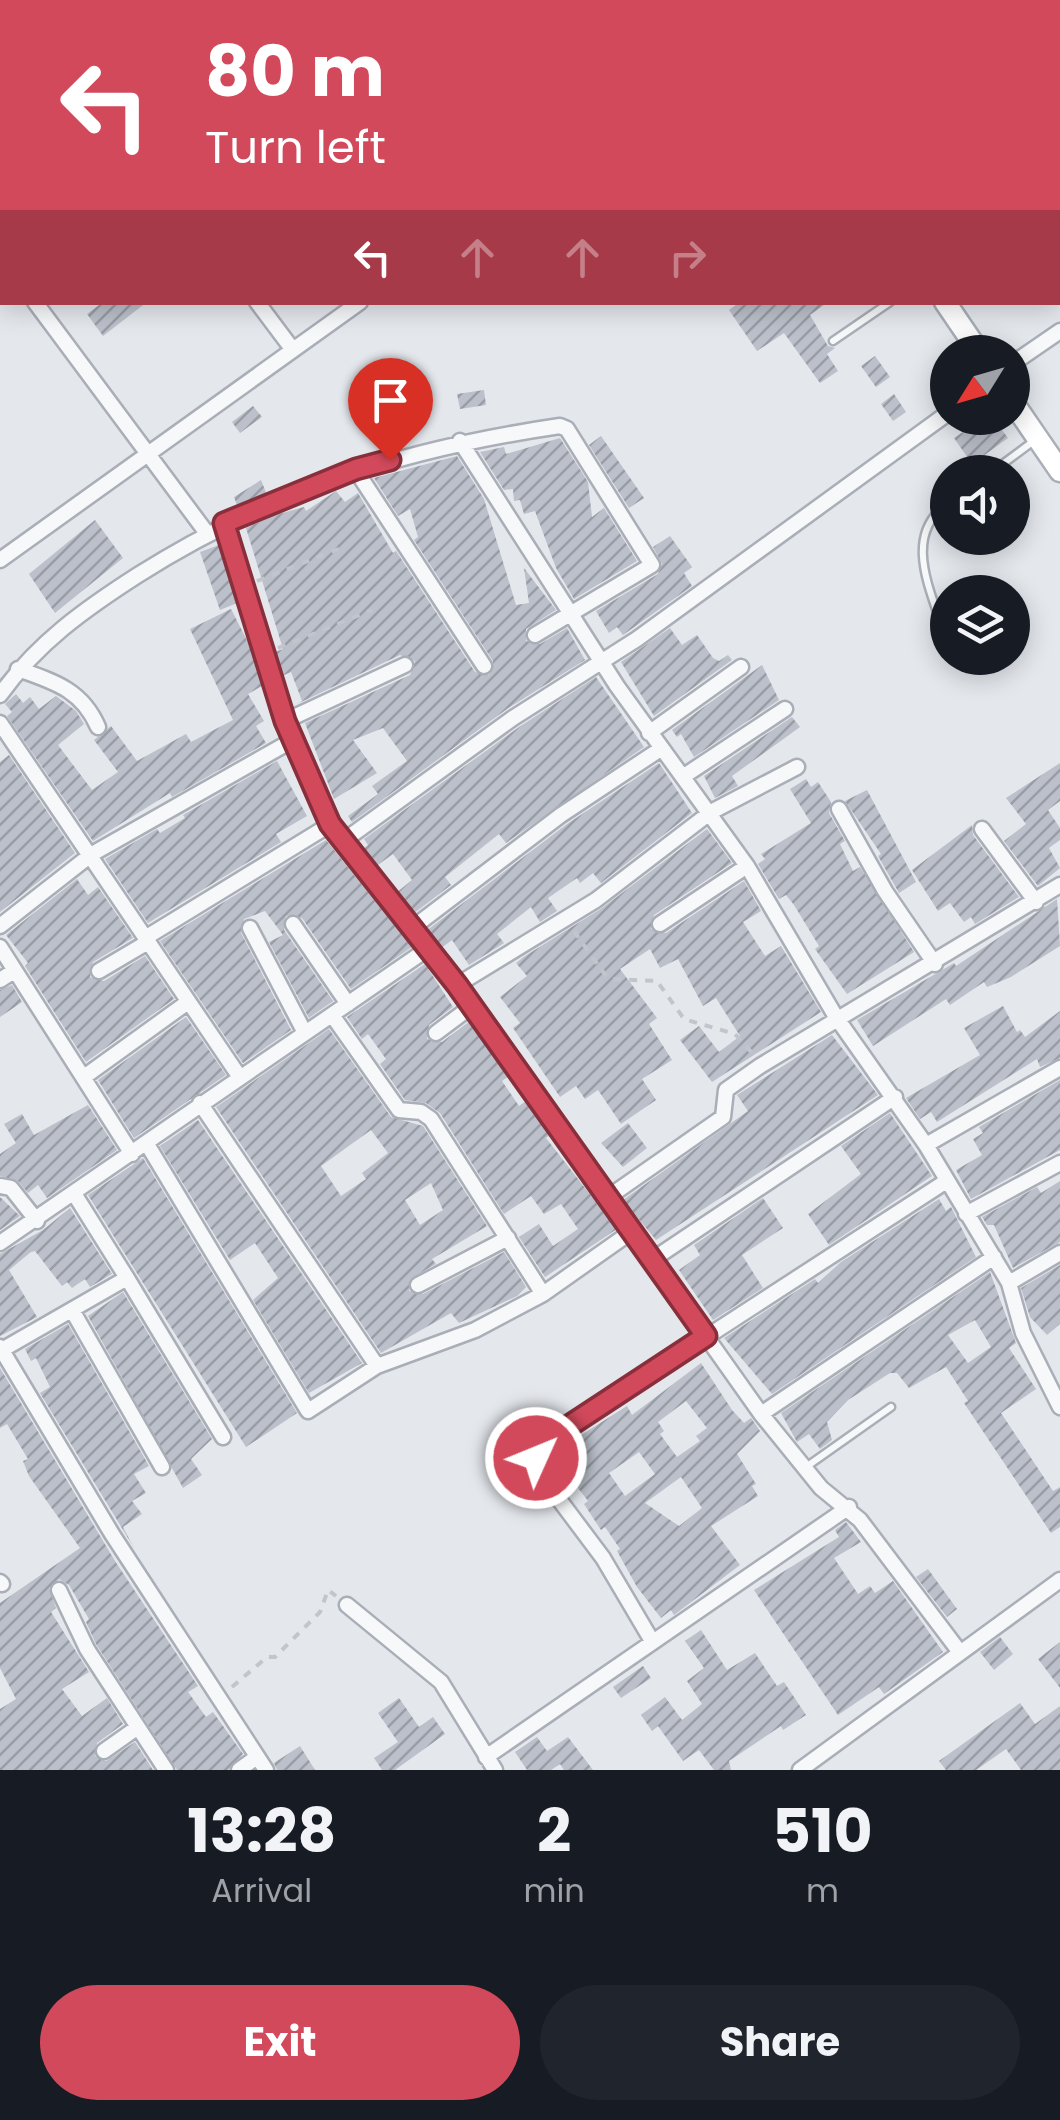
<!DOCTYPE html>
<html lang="en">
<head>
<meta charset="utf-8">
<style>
	:root { --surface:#171b24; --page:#20242c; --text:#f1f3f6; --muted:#9ea1a6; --accent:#d1495b }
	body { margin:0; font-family:Poppins,sans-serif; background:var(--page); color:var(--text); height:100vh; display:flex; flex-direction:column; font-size:38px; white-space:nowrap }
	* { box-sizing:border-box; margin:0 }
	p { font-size:32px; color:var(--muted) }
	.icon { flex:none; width:55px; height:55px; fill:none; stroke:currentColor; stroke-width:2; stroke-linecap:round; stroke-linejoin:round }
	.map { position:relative; height:1770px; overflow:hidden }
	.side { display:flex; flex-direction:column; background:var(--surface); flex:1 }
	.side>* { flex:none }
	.hud { position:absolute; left:0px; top:0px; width:1060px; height:305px; box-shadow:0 5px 25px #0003; background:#d1495b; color:#fff; overflow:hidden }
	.needle { width:65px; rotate:233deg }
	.tools { position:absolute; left:930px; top:335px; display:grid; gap:20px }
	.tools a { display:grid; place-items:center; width:100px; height:100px; border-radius:50%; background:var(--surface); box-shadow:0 5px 25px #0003; font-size:50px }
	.pin { position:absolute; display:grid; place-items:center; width:85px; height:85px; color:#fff; margin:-102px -42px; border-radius:50% 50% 50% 0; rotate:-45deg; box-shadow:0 0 10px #0007 }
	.pin .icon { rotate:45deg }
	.me { position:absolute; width:110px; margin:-55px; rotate:46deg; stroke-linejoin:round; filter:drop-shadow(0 0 8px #0008) }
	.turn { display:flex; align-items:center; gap:35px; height:210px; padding:0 40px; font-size:45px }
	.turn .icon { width:130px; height:130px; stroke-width:2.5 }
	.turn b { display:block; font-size:70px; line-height:85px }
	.lanes { display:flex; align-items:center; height:95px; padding:0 40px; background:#0003; justify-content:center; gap:50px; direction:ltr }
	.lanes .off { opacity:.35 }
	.eta { display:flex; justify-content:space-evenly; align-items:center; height:170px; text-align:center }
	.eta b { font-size:60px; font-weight:700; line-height:70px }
	.cta { display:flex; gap:20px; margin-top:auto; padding:20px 40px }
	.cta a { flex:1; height:115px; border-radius:60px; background:var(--accent); color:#fff; font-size:40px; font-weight:700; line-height:115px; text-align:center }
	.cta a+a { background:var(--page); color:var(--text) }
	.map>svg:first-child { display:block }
	.built { fill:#d2d6de }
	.building { fill:url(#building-hatch); fill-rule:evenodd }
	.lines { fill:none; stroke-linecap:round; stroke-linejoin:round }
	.lane-casing { stroke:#a9aeb7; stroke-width:11 }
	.street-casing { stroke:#a9aeb7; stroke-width:19 }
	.secondary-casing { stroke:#a9aeb7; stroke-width:25 }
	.path { stroke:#c2c5cb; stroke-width:4; stroke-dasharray:8 8; stroke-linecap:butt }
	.lane { stroke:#f7f8fa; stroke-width:6 }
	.street { stroke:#f7f8fa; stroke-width:14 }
	.secondary { stroke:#fff; stroke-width:20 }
	.route-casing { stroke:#882f3b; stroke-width:25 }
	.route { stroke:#d1495b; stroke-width:18 }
</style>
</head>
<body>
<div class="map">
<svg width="1060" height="1770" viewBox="0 0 1060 1770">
	<defs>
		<pattern id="building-hatch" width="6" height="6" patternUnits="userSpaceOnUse" patternTransform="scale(2.5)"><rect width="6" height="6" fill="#bbc0ca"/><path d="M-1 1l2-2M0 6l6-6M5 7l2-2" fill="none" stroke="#989da6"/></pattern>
	</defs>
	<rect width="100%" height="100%" fill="#e4e7ec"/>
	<path class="built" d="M292,0H717L718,2H294Z"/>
	<path class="building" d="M103,302H147L103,336L87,314Z
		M740,302H828L810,315L828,346L835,348L827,354L838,371L820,383L784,333L757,351L729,310Z
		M875,356L890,377L876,387L861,366Z
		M484,390L486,405L460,409L457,394Z
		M894,394L906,412L893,421L881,404Z
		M253,406L262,417L240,433L232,422Z
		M984,418H993L1008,438L972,464L954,438Z
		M601,436L644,498L629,508L589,445Z
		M560,438L588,482L592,517L604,508L637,561L574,599L556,568L535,511L524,514L520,500L514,501L513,489L504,490L480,452L504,447L506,454Z
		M457,456L484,499L516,605L529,603L524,568L556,610L526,629V641L540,644L567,628L585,660L507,709L352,822L348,816L378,794L372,786L407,761L383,728L353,740L377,773L334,799L305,723L410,675L415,661L400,655L297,704L302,701L291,672L282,676L275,652L283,649L246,528L275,515L304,507L306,511L336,491L345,502L358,493L393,553L396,551L475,672L489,675L493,661L414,540L418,537L410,509L398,516L374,478Z
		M261,480L267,495L238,508L234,497Z
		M95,520L123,558L55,613L29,574Z
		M670,536L692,567L684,573L692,586L623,635L617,627L609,633L596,611L658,574L662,564L653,547Z
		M219,545L237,603L220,610L200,552Z
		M231,609L253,652L262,686L248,694L264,721L256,726L266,743L172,797L170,793L93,841L7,716L12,712L5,704L16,694L23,703L30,697L39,709L56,696L76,711L84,724L58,745L92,790L118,772L94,740L111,726L137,761L186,734L191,742L233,720L190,629Z
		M670,628L682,645L697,635L713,658L719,661L728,655L732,660L654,716L621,662Z
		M762,665L779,700L694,757L681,734L677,737L672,730Z
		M596,677L644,747L506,843L499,834L445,877L451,885L413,914L396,893L412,880L393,854L375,867L362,850L368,845L364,839L519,727Z
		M792,717L800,727L732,776L738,786L715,798L704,776Z
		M9,755L75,853L0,912V762Z
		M277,761L307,816L276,834L281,842L148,923L105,859L157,829L160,833L185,818L183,815Z
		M659,763L692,813L601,883L593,873L580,883L577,878L548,898L557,911L540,922L531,907L497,934L504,943L469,965L452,940L440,949L426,931L567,824Z
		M1060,763V801L1048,810L1060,828V840L1049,848L1060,868L1038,886L1004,841L1026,824L1006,798Z
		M806,779L811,787L818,782L831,802L829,813L845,841L840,844L853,871L860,867L914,952L847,994L815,949L819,946L794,905L786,895L779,899L758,864L765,859L761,854L811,823L790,789Z
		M867,790L916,882L899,893L878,856L881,854L845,801Z
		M972,825L973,835L1019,897L975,924L971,917L964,922L950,903L938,911L912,870Z
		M707,829L732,863L654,915L651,929L666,933L744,881L761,911L743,922L765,956L781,946L821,1012L712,1082L680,1040L699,1026L719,1052L740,1036L716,998L703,1006L678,959L660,968L650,949L620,969L657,1018L649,1024L672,1060L642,1079L656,1100L621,1124L598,1090L585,1099L576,1086L560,1097L513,1028L520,1023L500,997L527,976L516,963L525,956L602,908Z
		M326,840L412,947L351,989L302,918L286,916L284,930L333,1001L309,1018L269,942L283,935L265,911L244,919L241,933L291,1030L243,1063L160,941Z
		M77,879L88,895L98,887L133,938L93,962L90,977L104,981L145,956L174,999L86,1062L25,966L28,963L6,935Z
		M1057,899L1060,946L1011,977L987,987L984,982L950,1005L946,999L873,1046L857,1020L954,963L956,966Z
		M425,964L453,1007L429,1025L427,1039L442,1042L470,1021L509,1076L502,1081L519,1106L526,1101L550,1135L546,1138L617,1229L545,1277L519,1237L539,1224L553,1246L578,1229L561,1204L544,1214L531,1196L504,1214L440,1113L426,1103L405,1100L380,1064L386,1059L368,1034L362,1039L347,1017Z
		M12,985L22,1002L0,1017V990Z
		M1003,1006L1017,1032L1020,1030L1025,1037L1060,1011V1058L1040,1067L1037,1059L937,1122L931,1112L920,1119L906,1098L980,1055L964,1028Z
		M186,1017L226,1075L134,1138L98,1080Z
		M329,1029L391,1117L423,1126L487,1226L432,1259L436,1264L410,1279L409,1291L423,1294L504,1252L526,1287L517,1296L459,1323L451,1313L381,1353L216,1107ZM371,1130L388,1153L362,1173L366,1179L341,1196L321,1166ZM431,1183L443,1210L420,1225L405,1200Z
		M832,1035L878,1095L656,1240L623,1200L748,1111L737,1095Z
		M1060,1080V1150L971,1199L956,1170L982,1155L973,1139L983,1133L979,1127Z
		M88,1105L117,1150L47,1198L38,1185L28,1193L18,1181L0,1176V1154L16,1143L4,1124L22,1114L34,1135Z
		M890,1113L932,1176L829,1245L808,1214L861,1174L841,1146Z
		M198,1120L362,1363L309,1393L253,1300L278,1278L255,1243L230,1260L160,1146Z
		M628,1123L647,1148L623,1167L601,1143Z
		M143,1158L297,1413L246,1447L88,1195Z
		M1060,1181V1242L1013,1268L994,1225H987L982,1217L1037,1187L1041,1193Z
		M0,1197L20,1216L0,1230Z
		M763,1198L783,1228L742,1255L763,1288L713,1320L679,1270L700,1255L694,1245Z
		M939,1199L946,1211L951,1207L976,1257L772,1394L724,1338L815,1279L818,1283L841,1262Z
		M70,1208L112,1274L90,1287L85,1279L72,1288L67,1282L62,1286L35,1251L31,1252L9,1270L37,1317L0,1336V1254L43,1230Z
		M1060,1265V1324L1047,1335L1030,1317L1021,1288Z
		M990,1272L1016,1343L1009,1348L1036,1389L1001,1413L1053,1491L1060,1487V1527L1051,1533L964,1403L968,1401L946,1367L909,1388L897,1373H890L848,1400L827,1422L832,1440L820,1449L809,1434L797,1442L781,1413ZM975,1320L991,1347L968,1363L948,1335Z
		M123,1292L212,1439L191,1459L202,1475L183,1488L88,1316Z
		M68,1324L149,1466L134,1474L146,1493L132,1501L142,1514L123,1527L134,1548L40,1393L50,1387L36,1358L31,1361L25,1349Z
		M701,1363L732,1410L744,1423L751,1418L760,1431L737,1454L756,1484L752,1486L758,1496L711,1526L740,1565L674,1615L671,1610L661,1618L637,1587L617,1551L620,1549L605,1527L601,1530L584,1504L588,1501L559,1463L572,1453L567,1446L578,1437L627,1406L632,1415ZM686,1401L707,1428L696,1436L700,1441L677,1457L660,1434L664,1431L658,1422ZM639,1452L655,1474L625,1496L609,1473ZM681,1477L702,1508L679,1526L645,1503Z
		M0,1368L115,1561L198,1686L188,1692L206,1717L213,1712L243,1754L228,1770H177L96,1644L86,1622L89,1619L69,1585L59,1579L49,1588L56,1608L51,1612L89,1672L62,1689L82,1716L107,1698L123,1724L97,1743L95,1756L106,1761L135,1742L153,1770H0V1709L16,1699L0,1668V1603L80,1548L29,1476L23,1461L28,1459L7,1424L0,1428Z
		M846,1522L861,1542L834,1558L858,1594L870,1586L875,1593L893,1581L943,1652L884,1694L879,1687L838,1715L754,1590L839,1537L835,1530Z
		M928,1569L957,1609L947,1617L916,1577Z
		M701,1630L727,1670L755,1653L777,1686L784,1682L806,1715L783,1730L781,1726L729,1761L731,1770H714L699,1750L683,1761L658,1726L652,1731L641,1715L665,1697L682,1720L702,1704L687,1681L704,1668L685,1641Z
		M1000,1637L1013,1654L994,1670L980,1652Z
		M1060,1642V1688L1038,1659Z
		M643,1666L651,1678L621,1698L613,1687Z
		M399,1698L419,1727L433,1717L445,1734L395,1770H382L374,1758L398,1742L378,1713Z
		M1020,1703L1035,1724L1060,1706V1770H1021L1006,1749L976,1770H946L939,1761Z
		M537,1737L547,1751L568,1737L593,1770H564L560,1764L551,1770H527L515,1752Z
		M300,1746L315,1770H277L274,1763Z"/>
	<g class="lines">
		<defs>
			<path id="lane" d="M874,2L878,0
				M1058,53L1060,51
				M833,341L890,302
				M992,472L1035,440
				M946,639C933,594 900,537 948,503
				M806,1467L891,1407"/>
			<path id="street" d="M272,0L274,2
				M36,2L40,0
				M783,2L786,0
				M0,28L2,27
				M0,254L2,257
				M35,302L206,532
				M257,302L293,350
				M1012,364L1060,331
				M460,441L617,686L747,866L836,1017L926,1145L1009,1283L1023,1333L1060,1407
				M355,469L484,666
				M224,523L285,721L342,842L472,1006L761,1414L821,1488L860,1520L959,1651
				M0,560L360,302
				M18,669C55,682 82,690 98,727
				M0,695C37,643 85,609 138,575C273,490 403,449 560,426L567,429L652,565L535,635
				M285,721L405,665
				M0,723L239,1076
				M649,733L741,667
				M684,776L785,709
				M839,809L885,891L935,964
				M982,829L1036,902
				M342,842L513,718L637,639L948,413
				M293,924L348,1004
				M660,924L747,866
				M0,926L92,854L293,740
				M250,928L305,1033
				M411,929L561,815L662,748
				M145,938L331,824
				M0,947L132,1154
				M99,971L148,942
				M0,980L14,971
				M457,985L596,900L711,812L797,767
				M332,1015L399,1110L421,1112L431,1119L543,1294
				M436,1033L472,1006
				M84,1077L188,1002
				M200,1103L377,1366
				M147,1144L308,1411L377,1366L475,1330L543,1294L631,1232
				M926,1145L1060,1068
				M0,1186L11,1188L37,1221
				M75,1195L127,1278
				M607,1198L723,1117L726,1090L760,1066L1060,885
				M966,1214L1060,1163
				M0,1243L426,950
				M652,1260L895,1097
				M1009,1283L1060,1253
				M418,1285L508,1238
				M72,1310L162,1467
				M0,1347L112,1534L266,1770
				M0,1351L127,1278L223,1437
				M761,1414L994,1257
				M0,1582L2,1584
				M59,1590L87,1649L166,1770
				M347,1605L441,1682L495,1770
				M652,1641L603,1558L546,1482L536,1459L540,1445L945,1182
				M104,1751L138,1727
				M486,1757L849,1507
				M239,1770L257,1757
				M800,1770L1060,1580"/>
			<path id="secondary" d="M737,0L738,2
				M945,302L979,352
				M1012,401L1060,471"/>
		</defs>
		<use href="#lane" class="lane-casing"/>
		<use href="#street" class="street-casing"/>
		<use href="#secondary" class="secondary-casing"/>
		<path class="path" d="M257,581L341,548
			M278,648L372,610
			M574,931L608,979L657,981L684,1019L735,1034L753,1054
			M232,1687L267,1657H275L320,1612L328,1590L336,1596"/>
		<use href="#lane" class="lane"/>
		<use href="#street" class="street"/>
		<use href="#secondary" class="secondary"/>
	</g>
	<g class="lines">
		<defs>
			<path id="route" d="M390,460L356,469L224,523L285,721L330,824L457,985L706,1336L540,1445L536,1458"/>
		</defs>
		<use href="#route" class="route-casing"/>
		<use href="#route" class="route"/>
	</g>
</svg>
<div class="tools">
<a><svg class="needle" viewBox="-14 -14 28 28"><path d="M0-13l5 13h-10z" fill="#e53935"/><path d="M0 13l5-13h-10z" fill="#9ea1a6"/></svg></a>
<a><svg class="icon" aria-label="sound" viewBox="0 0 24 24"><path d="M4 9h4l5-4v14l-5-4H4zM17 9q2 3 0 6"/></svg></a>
<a><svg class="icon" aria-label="layers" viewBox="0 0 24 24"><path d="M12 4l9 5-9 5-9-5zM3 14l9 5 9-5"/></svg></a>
</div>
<div class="pin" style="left:390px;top:460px;background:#d93025"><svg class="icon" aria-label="arrive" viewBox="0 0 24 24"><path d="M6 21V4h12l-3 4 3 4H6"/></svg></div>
<svg class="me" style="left:536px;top:1458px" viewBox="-20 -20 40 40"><circle r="17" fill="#d1495b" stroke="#fff" stroke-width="3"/><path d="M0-11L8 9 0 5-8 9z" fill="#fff"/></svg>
<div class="hud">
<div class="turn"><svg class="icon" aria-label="left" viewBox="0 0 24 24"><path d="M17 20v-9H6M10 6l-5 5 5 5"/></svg><div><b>80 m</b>Turn left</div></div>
<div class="lanes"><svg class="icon" aria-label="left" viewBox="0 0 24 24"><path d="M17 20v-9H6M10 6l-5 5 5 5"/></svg><svg class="icon off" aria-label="ahead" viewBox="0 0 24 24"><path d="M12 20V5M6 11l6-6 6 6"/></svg><svg class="icon off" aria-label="ahead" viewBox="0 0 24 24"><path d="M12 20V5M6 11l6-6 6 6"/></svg><svg class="icon off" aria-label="right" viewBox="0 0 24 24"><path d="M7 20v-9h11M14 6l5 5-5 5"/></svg></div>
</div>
</div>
<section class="side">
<div class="eta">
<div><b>13:28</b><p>Arrival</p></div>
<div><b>2</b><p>min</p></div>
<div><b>510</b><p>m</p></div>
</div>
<div class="cta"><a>Exit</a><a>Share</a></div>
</section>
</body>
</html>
